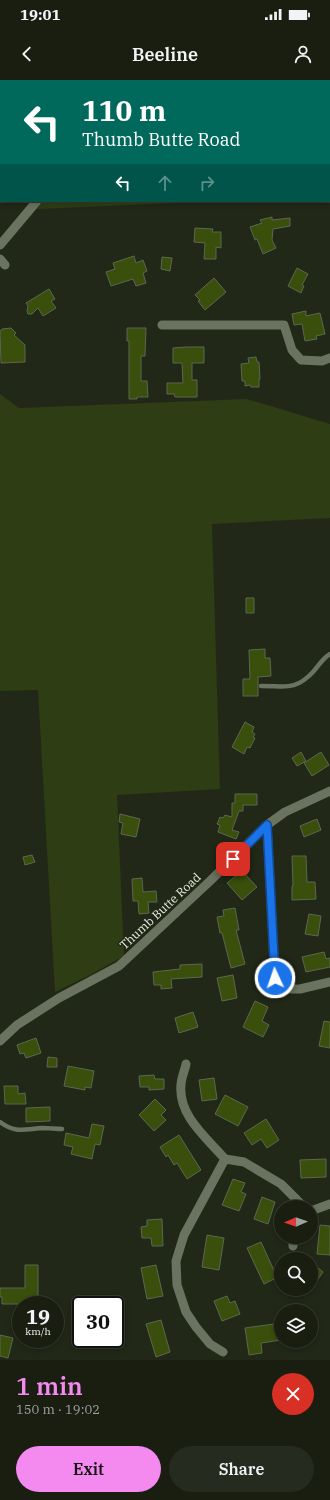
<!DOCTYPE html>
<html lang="en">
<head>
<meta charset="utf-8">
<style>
	:root { --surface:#191e11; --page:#262b1f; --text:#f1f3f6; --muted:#9fa29f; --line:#373c31; --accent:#f489f0 }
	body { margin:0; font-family:"IBM Plex Serif",serif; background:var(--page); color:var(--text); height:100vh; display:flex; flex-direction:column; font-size:15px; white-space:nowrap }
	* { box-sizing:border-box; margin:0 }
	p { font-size:13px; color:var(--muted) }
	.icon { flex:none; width:22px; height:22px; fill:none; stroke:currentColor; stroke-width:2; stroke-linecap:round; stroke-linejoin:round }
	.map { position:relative; height:1280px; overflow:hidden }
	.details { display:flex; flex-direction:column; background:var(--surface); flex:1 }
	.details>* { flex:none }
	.banner { position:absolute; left:0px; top:0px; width:330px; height:122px; box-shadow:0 2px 6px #0003,0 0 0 1px var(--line); background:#00695c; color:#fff; overflow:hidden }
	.needle { width:26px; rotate:268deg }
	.controls { position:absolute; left:274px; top:1120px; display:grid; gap:8px }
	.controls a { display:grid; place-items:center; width:44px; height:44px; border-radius:50%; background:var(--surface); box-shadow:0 2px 6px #0003,0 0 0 1px var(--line); font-size:20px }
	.speed { position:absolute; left:12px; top:1216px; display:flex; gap:8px; font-size:20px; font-weight:700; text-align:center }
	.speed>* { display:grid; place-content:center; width:52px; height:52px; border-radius:50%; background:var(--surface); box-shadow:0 2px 6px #0003,0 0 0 1px var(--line); line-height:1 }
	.speed small { font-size:10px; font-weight:400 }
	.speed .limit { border:2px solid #111; border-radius:6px; background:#fff; color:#111 }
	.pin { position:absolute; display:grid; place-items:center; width:34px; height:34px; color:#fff; margin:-17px; border-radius:8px; box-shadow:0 2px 6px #0006 }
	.me { position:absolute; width:44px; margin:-22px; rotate:357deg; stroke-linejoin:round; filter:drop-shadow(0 0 3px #0008) }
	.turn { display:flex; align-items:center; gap:14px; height:84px; padding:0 16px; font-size:18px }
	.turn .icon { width:52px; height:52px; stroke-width:2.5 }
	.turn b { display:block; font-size:28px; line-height:34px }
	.lanes { display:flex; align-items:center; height:38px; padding:0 16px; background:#0003; justify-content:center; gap:20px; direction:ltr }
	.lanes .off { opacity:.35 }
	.round { display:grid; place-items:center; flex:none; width:42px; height:42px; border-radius:21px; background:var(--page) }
	.head { display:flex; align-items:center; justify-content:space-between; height:68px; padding:0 16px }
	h1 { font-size:24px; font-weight:600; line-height:30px; color:var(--accent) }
	.action { display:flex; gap:8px; margin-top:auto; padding:8px 16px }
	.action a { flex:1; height:46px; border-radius:24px; background:var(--accent); color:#111; font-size:16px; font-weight:600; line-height:46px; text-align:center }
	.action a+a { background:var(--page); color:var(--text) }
	.status { display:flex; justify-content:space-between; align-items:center; height:28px; padding:0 20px; background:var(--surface); direction:ltr }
	.status svg { height:11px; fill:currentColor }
	header { display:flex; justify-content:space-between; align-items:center; height:52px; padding:0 16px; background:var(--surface); font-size:18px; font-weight:600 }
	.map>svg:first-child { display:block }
	.green { fill:#2e3d14 }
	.building { fill:#394f0b; stroke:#5e6652 }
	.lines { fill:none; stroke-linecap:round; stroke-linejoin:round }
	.service { stroke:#6a735f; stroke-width:4.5 }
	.minor { stroke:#6a735f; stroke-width:9 }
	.route-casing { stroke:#114b97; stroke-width:10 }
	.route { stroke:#1a73e8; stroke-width:7 }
	.labels { text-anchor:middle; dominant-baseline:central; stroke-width:3; stroke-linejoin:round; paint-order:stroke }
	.street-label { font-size:12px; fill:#e8eee2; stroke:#212817 }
</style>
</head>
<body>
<div class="status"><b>19:01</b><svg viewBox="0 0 49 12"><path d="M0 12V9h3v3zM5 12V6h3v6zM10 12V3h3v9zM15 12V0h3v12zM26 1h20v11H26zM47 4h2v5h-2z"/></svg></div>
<header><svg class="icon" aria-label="back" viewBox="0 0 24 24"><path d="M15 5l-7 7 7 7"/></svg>Beeline<svg class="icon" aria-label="person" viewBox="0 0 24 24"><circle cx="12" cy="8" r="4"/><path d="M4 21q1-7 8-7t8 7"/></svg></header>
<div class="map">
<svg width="330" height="1280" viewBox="0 0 330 1280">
	<rect width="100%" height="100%" fill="#212817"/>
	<path class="green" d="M0,0H87L1,1L0,71Z
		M221,0H330V117L329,1Z
		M43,121H221L37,129Z
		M0,314L19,328L247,319L330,344V438L212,444L220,709L117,715L124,876L88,896L55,912L38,610L0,611Z"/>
	<path class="building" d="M272,137V140L290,138V146L273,149L272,160L276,168L263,174L257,159L255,160L250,147L262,143L260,140Z
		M195,148L213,149L212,152H221V168L216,167V179H204L205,163L194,162Z
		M134,176L136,183L143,180L147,191L143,193L146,203L136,206L133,199L111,206L106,192L115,189L113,183Z
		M162,177L172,178L170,191L161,189Z
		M297,188L308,194L302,205L304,206L301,213L288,206Z
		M214,198L226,212L205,230L198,221L200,220L195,215Z
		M49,209L55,219L51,221L56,228L43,236L38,228L32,234H28L27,231L28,226L26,223Z
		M306,231V236L320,233L325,254L316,256L317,259L305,261L302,244L294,245L292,234Z
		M11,248L16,253L14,255L25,265V282L1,283L0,251L2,249Z
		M127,248H146L145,276H141V301H147L148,317H137V319H129V261H127Z
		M185,267H204V283H192V300H197V317H175L174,314H167V303H183L182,283H173V268Z
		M256,277L257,282H259L260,299H259V307H251L250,305L245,306V301H242L241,284L249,283L248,278Z
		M246,518H254V533H246Z
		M265,569V578H270L271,596L258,597V616H243V599H250L249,570Z
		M245,642L254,647L252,652L255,654L253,657L255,658L250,668L247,667L244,674L232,667Z
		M301,672L306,681L297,686L292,678Z
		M321,672L329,685L312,696L304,683Z
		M235,714H257V725H243V731H239L232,750L239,752L236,759L218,752L220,745L217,744L220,737L223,738L225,735L232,737V723H235Z
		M120,734L140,739L136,757L121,754L123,743L119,742Z
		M317,739L321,750L304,757L300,746Z
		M32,775L35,782L25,785L23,777Z
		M292,776H306L307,802H315L316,819L292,820V806H293Z
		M242,791L257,807L242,820L227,803Z
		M142,798L143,812L156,811L157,822H148L149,833L139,834L138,821H133L132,799Z
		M235,828L239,850H236L245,884L231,888L222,853H220L217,837L224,836L223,830Z
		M309,834L321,836L318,856L305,854Z
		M324,872L326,879L330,878V887L306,892L302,877Z
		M202,884V897L171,899L172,908L161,909V905H154L153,892L180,889V885Z
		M233,895L237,918L222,921L217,898Z
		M255,921L268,927L262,941L269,945L263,957L243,947Z
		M193,932L198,947L179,953L175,938Z
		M324,941L330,942V968L319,966Z
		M36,958L41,973L26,978L24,973L20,974L17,965Z
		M48,977L57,978V987H47Z
		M68,986L94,991L91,1008L85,1007V1010L64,1006Z
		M154,995L155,999H164V1009L149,1010V1007H140L139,996Z
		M214,998L217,1019L202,1021L199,1000Z
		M4,1006H18V1014L25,1013L26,1024H5Z
		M225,1015L248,1027L238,1046L215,1034Z
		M155,1019L166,1030L161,1035L166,1040L154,1051L139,1035Z
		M50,1027V1041L26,1042V1028Z
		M266,1039L279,1060L267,1068L261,1059L252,1065L244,1053Z
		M92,1044L104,1046L100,1065L95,1064L92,1079L71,1074L73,1067L64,1065L66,1053L89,1058Z
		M179,1055L201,1090L187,1099L177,1083L174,1085L168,1075L166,1077L160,1067Z
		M326,1079V1097L301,1098L300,1080Z
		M233,1099L245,1103L241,1112L246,1114L239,1131L222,1125Z
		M262,1117L275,1122L268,1144L254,1139Z
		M162,1139L163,1166H152L151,1158H142L141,1147L147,1146V1140Z
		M320,1145L330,1146V1175L317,1174Z
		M207,1155L224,1158L219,1190L202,1187Z
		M261,1162L276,1195V1198L264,1204L247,1168Z
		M311,1182L323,1192L311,1209Z
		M25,1185H38V1224H2V1217H0V1208H25Z
		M156,1185L163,1216L147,1219L141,1188Z
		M227,1216L230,1223L235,1221L240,1234L222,1241L214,1221Z
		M161,1240L170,1272L156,1277L146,1244Z
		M281,1243V1260L261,1263L262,1273L249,1275L245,1248Z
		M0,1255L13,1258L8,1278L0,1276Z"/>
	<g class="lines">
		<path class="service" d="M261,606C286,606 295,611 313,592C319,585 323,578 330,574
			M0,1042C16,1054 25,1049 43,1048C49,1048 56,1049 62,1049"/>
		<path class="minor" d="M93,1V0
			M0,165L37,121
			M0,179L5,185
			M162,245H284L292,270L301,280L322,281L330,278
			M267,745L275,898L288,909H300L330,902
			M0,961L17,945L59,918L119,886L210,801L267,745L285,732L330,711
			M186,984C185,990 181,998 181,1005C178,1036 207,1058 225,1079
			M225,1079L244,1082L281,1104L304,1127
			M311,1131L330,1124
			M293,1157V1166
			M223,1272L210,1264L196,1247L186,1232L177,1205L176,1181L184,1155L225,1079"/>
	</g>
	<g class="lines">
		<defs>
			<path id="route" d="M233,779L267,745L275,898"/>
		</defs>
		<use href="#route" class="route-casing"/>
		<use href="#route" class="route"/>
	</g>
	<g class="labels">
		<g class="street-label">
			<text transform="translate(160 831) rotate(-43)">Thumb Butte Road</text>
		</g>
	</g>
</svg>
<div class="controls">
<a><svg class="needle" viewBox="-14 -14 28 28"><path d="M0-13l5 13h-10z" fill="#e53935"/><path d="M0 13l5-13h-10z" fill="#9fa29f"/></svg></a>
<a><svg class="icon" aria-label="search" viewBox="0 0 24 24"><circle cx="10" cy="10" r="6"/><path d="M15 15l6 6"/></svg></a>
<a><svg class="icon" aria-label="layers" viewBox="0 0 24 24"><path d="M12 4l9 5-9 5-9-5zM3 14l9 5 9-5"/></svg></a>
</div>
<div class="speed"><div>19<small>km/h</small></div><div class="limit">30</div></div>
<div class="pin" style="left:233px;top:779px;background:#d93025"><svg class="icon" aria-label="arrive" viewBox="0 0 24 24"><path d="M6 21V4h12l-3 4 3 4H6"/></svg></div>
<svg class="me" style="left:275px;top:898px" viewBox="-20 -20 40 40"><circle r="17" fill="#1a73e8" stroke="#fff" stroke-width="3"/><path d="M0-11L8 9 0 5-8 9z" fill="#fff"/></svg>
<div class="banner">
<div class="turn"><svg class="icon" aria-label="left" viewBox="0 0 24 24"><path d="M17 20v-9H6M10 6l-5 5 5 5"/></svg><div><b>110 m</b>Thumb Butte Road</div></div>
<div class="lanes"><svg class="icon" aria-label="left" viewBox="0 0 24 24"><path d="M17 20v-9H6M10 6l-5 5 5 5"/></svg><svg class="icon off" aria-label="ahead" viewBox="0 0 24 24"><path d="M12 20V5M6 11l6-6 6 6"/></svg><svg class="icon off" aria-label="right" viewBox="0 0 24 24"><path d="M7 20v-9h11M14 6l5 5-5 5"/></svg></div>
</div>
</div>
<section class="details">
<div class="head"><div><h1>1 min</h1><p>150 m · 19:02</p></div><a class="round" style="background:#d93025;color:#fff"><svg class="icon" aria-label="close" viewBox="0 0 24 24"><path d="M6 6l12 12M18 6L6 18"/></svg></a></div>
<div class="action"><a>Exit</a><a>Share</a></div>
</section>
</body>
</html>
